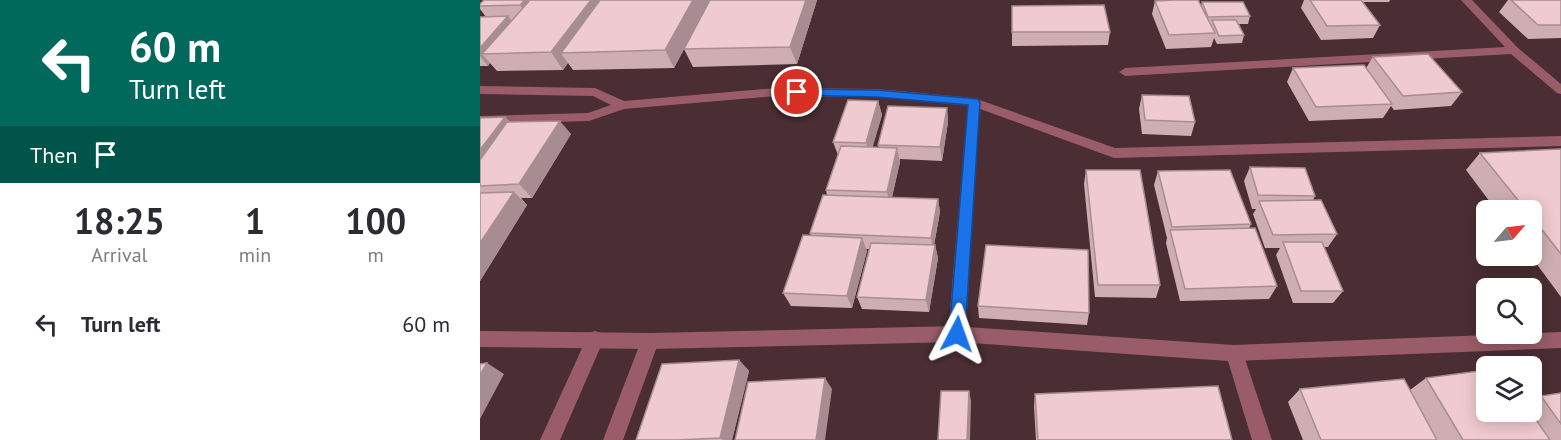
<!DOCTYPE html>
<html lang="en">
<head>
<meta charset="utf-8">
<style>
	:root { --surface:#fff; --page:#f2f2f3; --text:#2b2b33; --muted:#7c7c81 }
	body { margin:0; font-family:"PT Sans",sans-serif; background:var(--page); color:var(--text); height:100vh; display:flex; flex-direction:column; font-size:22px; white-space:nowrap }
	* { box-sizing:border-box; margin:0 }
	p { font-size:20px; color:var(--muted) }
	.icon { flex:none; width:33px; height:33px; fill:none; stroke:currentColor; stroke-width:2; stroke-linecap:round; stroke-linejoin:round }
	.map { position:relative; flex:1; overflow:hidden }
	.side { display:flex; flex-direction:column; background:var(--surface); width:480px }
	.side>* { flex:none }
	.hud { background:#00695c; color:#fff; overflow:hidden }
	.needle { width:39px; rotate:62deg }
	.fabs { position:absolute; left:996px; top:200px; display:grid; gap:12px }
	.fabs a { display:grid; place-items:center; width:66px; height:66px; border-radius:9px; background:var(--surface); box-shadow:0 3px 15px #0003; font-size:30px }
	.pin { position:absolute; display:grid; place-items:center; width:51px; height:51px; color:#fff; margin:-26px; border:3px solid #fff; border-radius:50%; box-shadow:0 2px 6px #0007 }
	.me { position:absolute; width:66px; margin:-33px; rotate:4deg; stroke-linejoin:round; filter:drop-shadow(0 0 4px #0008) }
	.turn { display:flex; align-items:center; gap:21px; height:126px; padding:0 30px; font-size:27px }
	.turn .icon { width:78px; height:78px; stroke-width:2.5 }
	.turn b { display:block; font-size:42px; line-height:51px }
	.then { display:flex; align-items:center; height:57px; padding:0 30px; background:#0003; gap:12px; font-size:22px }
	.eta { display:flex; justify-content:space-evenly; align-items:center; height:102px; text-align:center }
	.eta b { font-size:36px; font-weight:700; line-height:42px }
	ul { padding:0; list-style:none }
	li { display:flex; align-items:center; gap:18px; height:78px; padding:0 30px }
	li div { flex:1 }
	li b { display:block; font-size:22px }
	li em { font-style:normal }
	main { display:flex; flex:1; min-height:0 }
	.map>svg:first-child { display:block }
	.lines { fill:none; stroke-linecap:round; stroke-linejoin:round }
	.minor { fill:#9a5c69; fill-rule:evenodd }
	.tertiary { fill:#9a5c69; fill-rule:evenodd }
	.wall { fill:#ceaeb3 }
	.shaded-wall { fill:#a78d92 }
	.building { fill:#efcad0; stroke:#a78d92; stroke-width:1.5 }
	.route { fill:#1a73e8; stroke:#114b97; stroke-width:1.5 }
</style>
</head>
<body>
<main>
<section class="side">
<div class="hud">
<div class="turn"><svg class="icon" aria-label="left" viewBox="0 0 24 24"><path d="M17 20v-9H6M10 6l-5 5 5 5"/></svg><div><b>60 m</b>Turn left</div></div>
<div class="then">Then<svg class="icon" aria-label="arrive" viewBox="0 0 24 24"><path d="M6 21V4h12l-3 4 3 4H6"/></svg></div>
</div>
<div class="eta">
<div><b>18:25</b><p>Arrival</p></div>
<div><b>1</b><p>min</p></div>
<div><b>100</b><p>m</p></div>
</div>
<ul>
<li><svg class="icon" aria-label="left" viewBox="0 0 24 24"><path d="M17 20v-9H6M10 6l-5 5 5 5"/></svg><div><b>Turn left</b></div><em>60 m</em></li>
</ul>
</section>
<div class="map">
<svg width="1081" height="440" viewBox="0 0 1081 440">
	<rect width="100%" height="100%" fill="#4a2e33"/>
	<g class="lines">
		<path class="minor" d="M981,0H992L1038,48L1081,84V94L1077,93L1031,54L645,76L639,72L645,68L1025,47Z
			M0,86L115,88L144,101L297,88L397,89L494,98L635,148L1081,136V146L634,158L492,106L397,97L297,96L144,109L109,121L0,124V116L108,113L131,105L113,96L0,94Z
			M477,326L483,328L486,334L483,340L477,342L170,349L0,347V331L170,333Z
			M1081,332V348L754,361L748,359L745,353L748,347L754,345Z"/>
		<path class="tertiary" d="M494,98L500,102L486,327L754,345L760,347L763,353L792,440H772L748,361L477,342L471,340L468,334L488,102Z
			M115,331L121,333L124,339L80,440H60L109,333Z
			M170,333L176,335L179,341L143,440H123L161,341L164,335Z"/>
	</g>
	<path class="wall" d="M230,0L194,68L93,70L88,63L83,70L17,71L10,63L8,66H0V17H6L0,9V4Z
		M337,0L317,64L213,67L204,49Z
		M695,0H723H719L721,6L722,2L770,16L768,24H759L764,35L762,43L737,44L734,38L731,47L686,49L672,14L675,1Z
		M824,0H910L909,2H883L900,25L893,38L841,40L821,8Z
		M1028,0H1081V38L1048,39L1019,12Z
		M532,6L630,32L628,45L532,46Z
		M893,57L982,92L971,106L914,110L911,106L903,118L829,121L807,82L813,68H886Z
		M662,95L715,122L711,136L662,134L659,109Z
		M398,101L402,115L392,147L399,148L398,145L467,108L468,122L462,161L420,159V162L412,197L458,199L460,212L454,245H455L458,258L449,312L382,309L377,297L389,249H386L387,251L372,308L311,306L303,293L331,236L330,233L347,195L346,190L358,155L353,142Z
		M25,117L30,122L91,134L52,198H41L47,205L0,281V118Z
		M1081,149V297L1050,255H1052V210H1016L986,170L1000,153Z
		M770,167L835,196L833,200L857,234L848,247H844L863,291L853,303H813L796,255L800,248H785L773,214L776,209H772L764,181Z
		M606,170L680,285L676,298L615,297L604,184Z
		M678,171L771,224L769,228L797,286L789,299L700,301L686,243L687,238L674,185Z
		M498,306L609,313L607,325L499,318Z
		M259,360L269,371L252,440H156Z
		M946,378L1006,411H1052V401L1061,396L1081,393V440H823L808,402L820,389L930,390Z
		M555,394L752,440H556L554,407Z"/>
	<path class="shaded-wall" d="M45,0H66L50,19L40,5Z
		M111,0H134L81,53L88,63L83,70L71,52Z
		M213,0H230L194,68L185,50Z
		M326,0H337L317,64L310,47Z
		M28,16L39,30L2,54L10,63L8,66L0,56V48Z
		M398,101L402,115L390,157L386,143Z
		M467,108L468,122L462,161L460,147Z
		M25,117L37,131L0,183V150Z
		M80,121L91,134L52,198L39,184Z
		M417,148L420,162L410,206L407,192Z
		M34,192L47,205L0,281V243Z
		M458,199L460,212L453,251L451,238Z
		M382,238L387,251L372,308L367,296Z
		M455,245L458,258L449,312L446,300Z
		M259,360L269,371L252,440H243L240,438Z
		M7,363L24,374L0,419V375Z
		M345,378L352,389L345,440H336Z
		M489,391L491,401L490,440H487Z"/>
	<path class="building" d="M4,0H45L40,5L0,6V4Z
		M50,0H111L71,52L2,54Z
		M120,0H213L185,50L81,53Z
		M230,0H326L310,47L204,49Z
		M695,0H718L735,33L689,35L675,1Z
		M830,0H881L900,25L847,26Z
		M1031,0H1081V25H1058Z
		M722,2H763L770,16L728,17Z
		M624,5L630,32H532V6Z
		M28,16L0,48V17Z
		M732,20H756L764,35L739,36Z
		M948,54L982,92L923,96L893,57Z
		M884,65L912,104L836,107L813,68Z
		M662,95L709,96L715,122L665,120Z
		M368,100L398,101L386,143L353,142Z
		M408,106L467,108L460,147L398,145Z
		M25,117L0,150V118Z
		M80,121L39,184L0,186V160L27,122Z
		M361,146L417,148L407,192L346,190Z
		M1081,149V254L1052,217V210H1046L1000,153Z
		M770,167L825,168L835,196L778,195Z
		M606,170H660L680,285H618Z
		M750,170L771,224L692,227L678,171Z
		M34,192L0,243V193Z
		M343,195L458,199L451,238L330,233Z
		M841,200L857,234L793,235L779,201Z
		M775,228L797,286L705,289L690,230Z
		M323,235L382,238L367,296L303,293Z
		M803,242H842L863,291H821Z
		M391,243L455,245L446,300L377,297Z
		M506,245L608,250L609,313L498,306Z
		M259,360L240,438L197,440H156L182,364Z
		M7,363L0,375V364Z
		M1006,370V411H1050L1070,440H983L946,378Z
		M345,378L336,440H255L268,382Z
		M924,379L957,440H841L820,389Z
		M738,386L752,440H558L555,394Z
		M461,391H489L487,440H458Z
		M1081,393V424L1061,396Z"/>
	<path class="route" d="M317,89L397,90L498,99L500,102L485,334L483,339L477,341L472,339L469,334L488,105L397,97L313,95V90Z"/>
</svg>
<div class="fabs">
<a><svg class="needle" viewBox="-14 -14 28 28"><path d="M0-13l5 13h-10z" fill="#e53935"/><path d="M0 13l5-13h-10z" fill="#7c7c81"/></svg></a>
<a><svg class="icon" aria-label="search" viewBox="0 0 24 24"><circle cx="10" cy="10" r="6"/><path d="M15 15l6 6"/></svg></a>
<a><svg class="icon" aria-label="layers" viewBox="0 0 24 24"><path d="M12 4l9 5-9 5-9-5zM3 14l9 5 9-5"/></svg></a>
</div>
<div class="pin" style="left:317px;top:92px;background:#d93025"><svg class="icon" aria-label="arrive" viewBox="0 0 24 24"><path d="M6 21V4h12l-3 4 3 4H6"/></svg></div>
<svg class="me" style="left:477px;top:334px" viewBox="-20 -20 40 40"><path d="M0-17L14 15 0 8-14 15z" fill="#1a73e8" stroke="#fff" stroke-width="4"/></svg>
</div>
</main>
</body>
</html>
